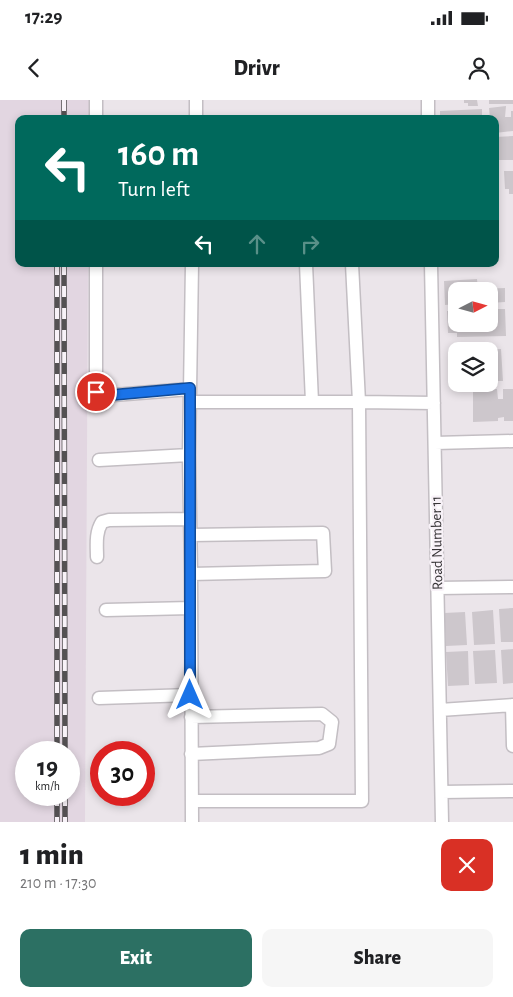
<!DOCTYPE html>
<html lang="en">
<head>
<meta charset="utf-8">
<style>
	:root { --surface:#fff; --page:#f6f6f6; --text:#202124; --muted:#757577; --accent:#2c7063 }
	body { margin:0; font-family:"Alegreya Sans",sans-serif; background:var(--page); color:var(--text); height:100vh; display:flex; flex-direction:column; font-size:19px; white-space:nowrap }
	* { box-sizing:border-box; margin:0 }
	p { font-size:16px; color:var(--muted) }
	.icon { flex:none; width:28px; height:28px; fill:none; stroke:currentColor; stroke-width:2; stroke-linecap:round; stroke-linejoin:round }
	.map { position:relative; height:722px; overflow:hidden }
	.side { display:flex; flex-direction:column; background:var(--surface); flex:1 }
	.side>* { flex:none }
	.banner { position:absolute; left:15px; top:15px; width:484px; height:152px; border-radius:10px; box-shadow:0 2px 8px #0003; background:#00695c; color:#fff; overflow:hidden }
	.needle { width:32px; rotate:84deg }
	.tools { position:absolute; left:448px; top:182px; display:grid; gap:10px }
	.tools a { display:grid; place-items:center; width:50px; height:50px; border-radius:10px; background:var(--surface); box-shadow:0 2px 8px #0003; font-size:25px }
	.speed { position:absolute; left:15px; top:641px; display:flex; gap:10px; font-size:25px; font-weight:700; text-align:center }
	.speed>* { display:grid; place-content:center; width:65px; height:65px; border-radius:50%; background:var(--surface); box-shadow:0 2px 8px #0003; line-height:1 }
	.speed small { font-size:12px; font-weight:400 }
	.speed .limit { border:8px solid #d22; background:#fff; color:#111 }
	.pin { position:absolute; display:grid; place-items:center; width:42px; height:42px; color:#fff; margin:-21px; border:2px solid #fff; border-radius:50%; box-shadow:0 1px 5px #0007 }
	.me { position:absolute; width:55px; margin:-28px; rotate:0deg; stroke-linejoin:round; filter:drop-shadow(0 0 4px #0008) }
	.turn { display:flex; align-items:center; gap:18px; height:105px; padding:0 20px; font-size:22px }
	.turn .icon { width:65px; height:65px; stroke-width:2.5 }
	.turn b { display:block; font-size:35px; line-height:42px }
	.lanes { display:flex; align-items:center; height:48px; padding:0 20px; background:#0003; justify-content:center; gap:25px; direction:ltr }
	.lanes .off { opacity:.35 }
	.round { display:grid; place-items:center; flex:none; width:52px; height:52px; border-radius:10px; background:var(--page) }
	.head { display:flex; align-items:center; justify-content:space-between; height:85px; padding:0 20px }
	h1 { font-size:30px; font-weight:800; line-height:38px }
	.button { display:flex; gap:10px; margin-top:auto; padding:10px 20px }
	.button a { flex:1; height:58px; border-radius:10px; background:var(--accent); color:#fff; font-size:20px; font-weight:800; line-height:58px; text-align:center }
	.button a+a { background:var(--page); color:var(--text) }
	.status { display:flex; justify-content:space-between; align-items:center; height:35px; padding:0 25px; background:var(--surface); direction:ltr }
	.status svg { height:14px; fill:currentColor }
	header { display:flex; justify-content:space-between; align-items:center; height:65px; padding:0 20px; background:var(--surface); font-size:22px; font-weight:800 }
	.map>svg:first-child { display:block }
	.built { fill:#e2d6e1; fill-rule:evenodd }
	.building { fill:#cdc7cc }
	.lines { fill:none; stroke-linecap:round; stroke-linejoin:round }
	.minor-casing { stroke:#c3bec3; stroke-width:15 }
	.minor { stroke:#fff; stroke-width:12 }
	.rail-casing { stroke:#545153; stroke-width:5.5 }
	.rail { stroke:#f8f2f8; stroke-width:4; stroke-dasharray:11; stroke-linecap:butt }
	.route-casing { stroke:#114b97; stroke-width:12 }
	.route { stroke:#1a73e8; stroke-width:9 }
	.labels { text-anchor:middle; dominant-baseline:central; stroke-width:4.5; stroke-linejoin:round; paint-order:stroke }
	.street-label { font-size:15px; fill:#363436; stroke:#f8f2f8 }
</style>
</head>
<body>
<div class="status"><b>17:29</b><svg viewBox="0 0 49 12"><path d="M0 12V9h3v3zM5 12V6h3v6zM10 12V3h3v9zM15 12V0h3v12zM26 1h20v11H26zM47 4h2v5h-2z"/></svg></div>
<header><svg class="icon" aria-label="back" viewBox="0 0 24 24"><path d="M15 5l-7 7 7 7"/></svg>Drivr<svg class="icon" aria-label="person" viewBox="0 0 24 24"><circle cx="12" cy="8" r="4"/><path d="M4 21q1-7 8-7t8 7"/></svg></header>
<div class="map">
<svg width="513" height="722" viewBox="0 0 513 722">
	<rect width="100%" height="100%" fill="#ebe5ea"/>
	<path class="built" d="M0,0H89V19H19V164H88L85,722H0ZM26,652H69V695H26Z"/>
	<path class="building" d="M464,0H477L478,6H468V3H464Z
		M489,0H513V4H489Z
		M506,6L505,17H511V11H513V31L495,33V19H490L489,8Z
		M482,9V19H440V11Z
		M513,36V60H495V37Z
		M504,71H513V94H509V89H505Z
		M477,179L478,189L505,188V202L489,203V191H456V204L445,205L444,181Z
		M489,209H505L506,236L457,237V233H448L447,211H456V224H489Z
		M501,249L503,281H489V251H482V250Z
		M456,250V282H449L448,251Z
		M497,289L498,299H503V289H513V321H504V317L498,318V321L473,322V290Z
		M513,508V542H501L499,509Z
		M493,510L495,544L474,545L472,512Z
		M465,512L467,545L446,546L444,513Z
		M513,549V583L503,584L501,550Z
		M495,550L497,583L475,584L473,551Z
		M468,551L469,585L448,586L446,552Z"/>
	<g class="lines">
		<defs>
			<path id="minor" d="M428,0V19
				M96,19V0
				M196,19V0
				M96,164V292L101,296L190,289
				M306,164L312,302
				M431,164L442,722
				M190,302H359L434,303
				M435,343L513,341
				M99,360L189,355
				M191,435L323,433L325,471L191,474
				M97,457C97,446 95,433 102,422L109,420L190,419
				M438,488L513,487
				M106,510L191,508
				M99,598L190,595
				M512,605L513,646
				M440,610L513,605
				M191,617L322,614L332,622L329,644L319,648L191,654
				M442,692L513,691
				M192,701H362L359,302L352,164
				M192,722L191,474L189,355L192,164"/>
		</defs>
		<use href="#minor" class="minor-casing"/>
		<use href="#minor" class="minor"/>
		<defs>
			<path id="rail" d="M64,0V19
				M57,164V652
				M64,164L65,652
				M57,695V722
				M65,695V722"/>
		</defs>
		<use href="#rail" class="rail-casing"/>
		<use href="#rail" class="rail"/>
	</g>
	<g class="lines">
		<defs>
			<path id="route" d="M96,292L101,296L190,288V595"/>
		</defs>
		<use href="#route" class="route-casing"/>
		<use href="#route" class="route"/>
	</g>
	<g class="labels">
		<g class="street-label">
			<text transform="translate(437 443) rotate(-91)">Road Number 11</text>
		</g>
	</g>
</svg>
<div class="tools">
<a><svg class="needle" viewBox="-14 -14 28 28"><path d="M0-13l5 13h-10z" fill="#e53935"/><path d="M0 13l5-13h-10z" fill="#757577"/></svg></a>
<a><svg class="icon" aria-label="layers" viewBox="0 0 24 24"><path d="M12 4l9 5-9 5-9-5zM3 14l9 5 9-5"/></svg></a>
</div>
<div class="speed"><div>19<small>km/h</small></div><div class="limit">30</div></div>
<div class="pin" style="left:96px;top:292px;background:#d93025"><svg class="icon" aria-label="arrive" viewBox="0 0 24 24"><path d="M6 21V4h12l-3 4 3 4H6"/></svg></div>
<svg class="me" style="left:190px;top:595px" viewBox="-20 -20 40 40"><path d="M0-17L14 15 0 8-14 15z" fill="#1a73e8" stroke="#fff" stroke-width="4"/></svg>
<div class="banner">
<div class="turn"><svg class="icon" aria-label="left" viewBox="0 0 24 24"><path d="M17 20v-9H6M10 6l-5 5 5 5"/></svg><div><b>160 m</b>Turn left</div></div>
<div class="lanes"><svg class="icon" aria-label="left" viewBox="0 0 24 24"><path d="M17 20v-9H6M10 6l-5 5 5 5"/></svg><svg class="icon off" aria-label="ahead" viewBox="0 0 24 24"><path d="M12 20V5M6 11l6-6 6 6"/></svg><svg class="icon off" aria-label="right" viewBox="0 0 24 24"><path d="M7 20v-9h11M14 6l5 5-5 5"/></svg></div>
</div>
</div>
<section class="side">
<div class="head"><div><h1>1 min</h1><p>210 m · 17:30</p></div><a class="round" style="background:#d93025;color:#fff"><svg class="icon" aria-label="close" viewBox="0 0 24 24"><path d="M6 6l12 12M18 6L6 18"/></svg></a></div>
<div class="button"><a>Exit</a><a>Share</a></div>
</section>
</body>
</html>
